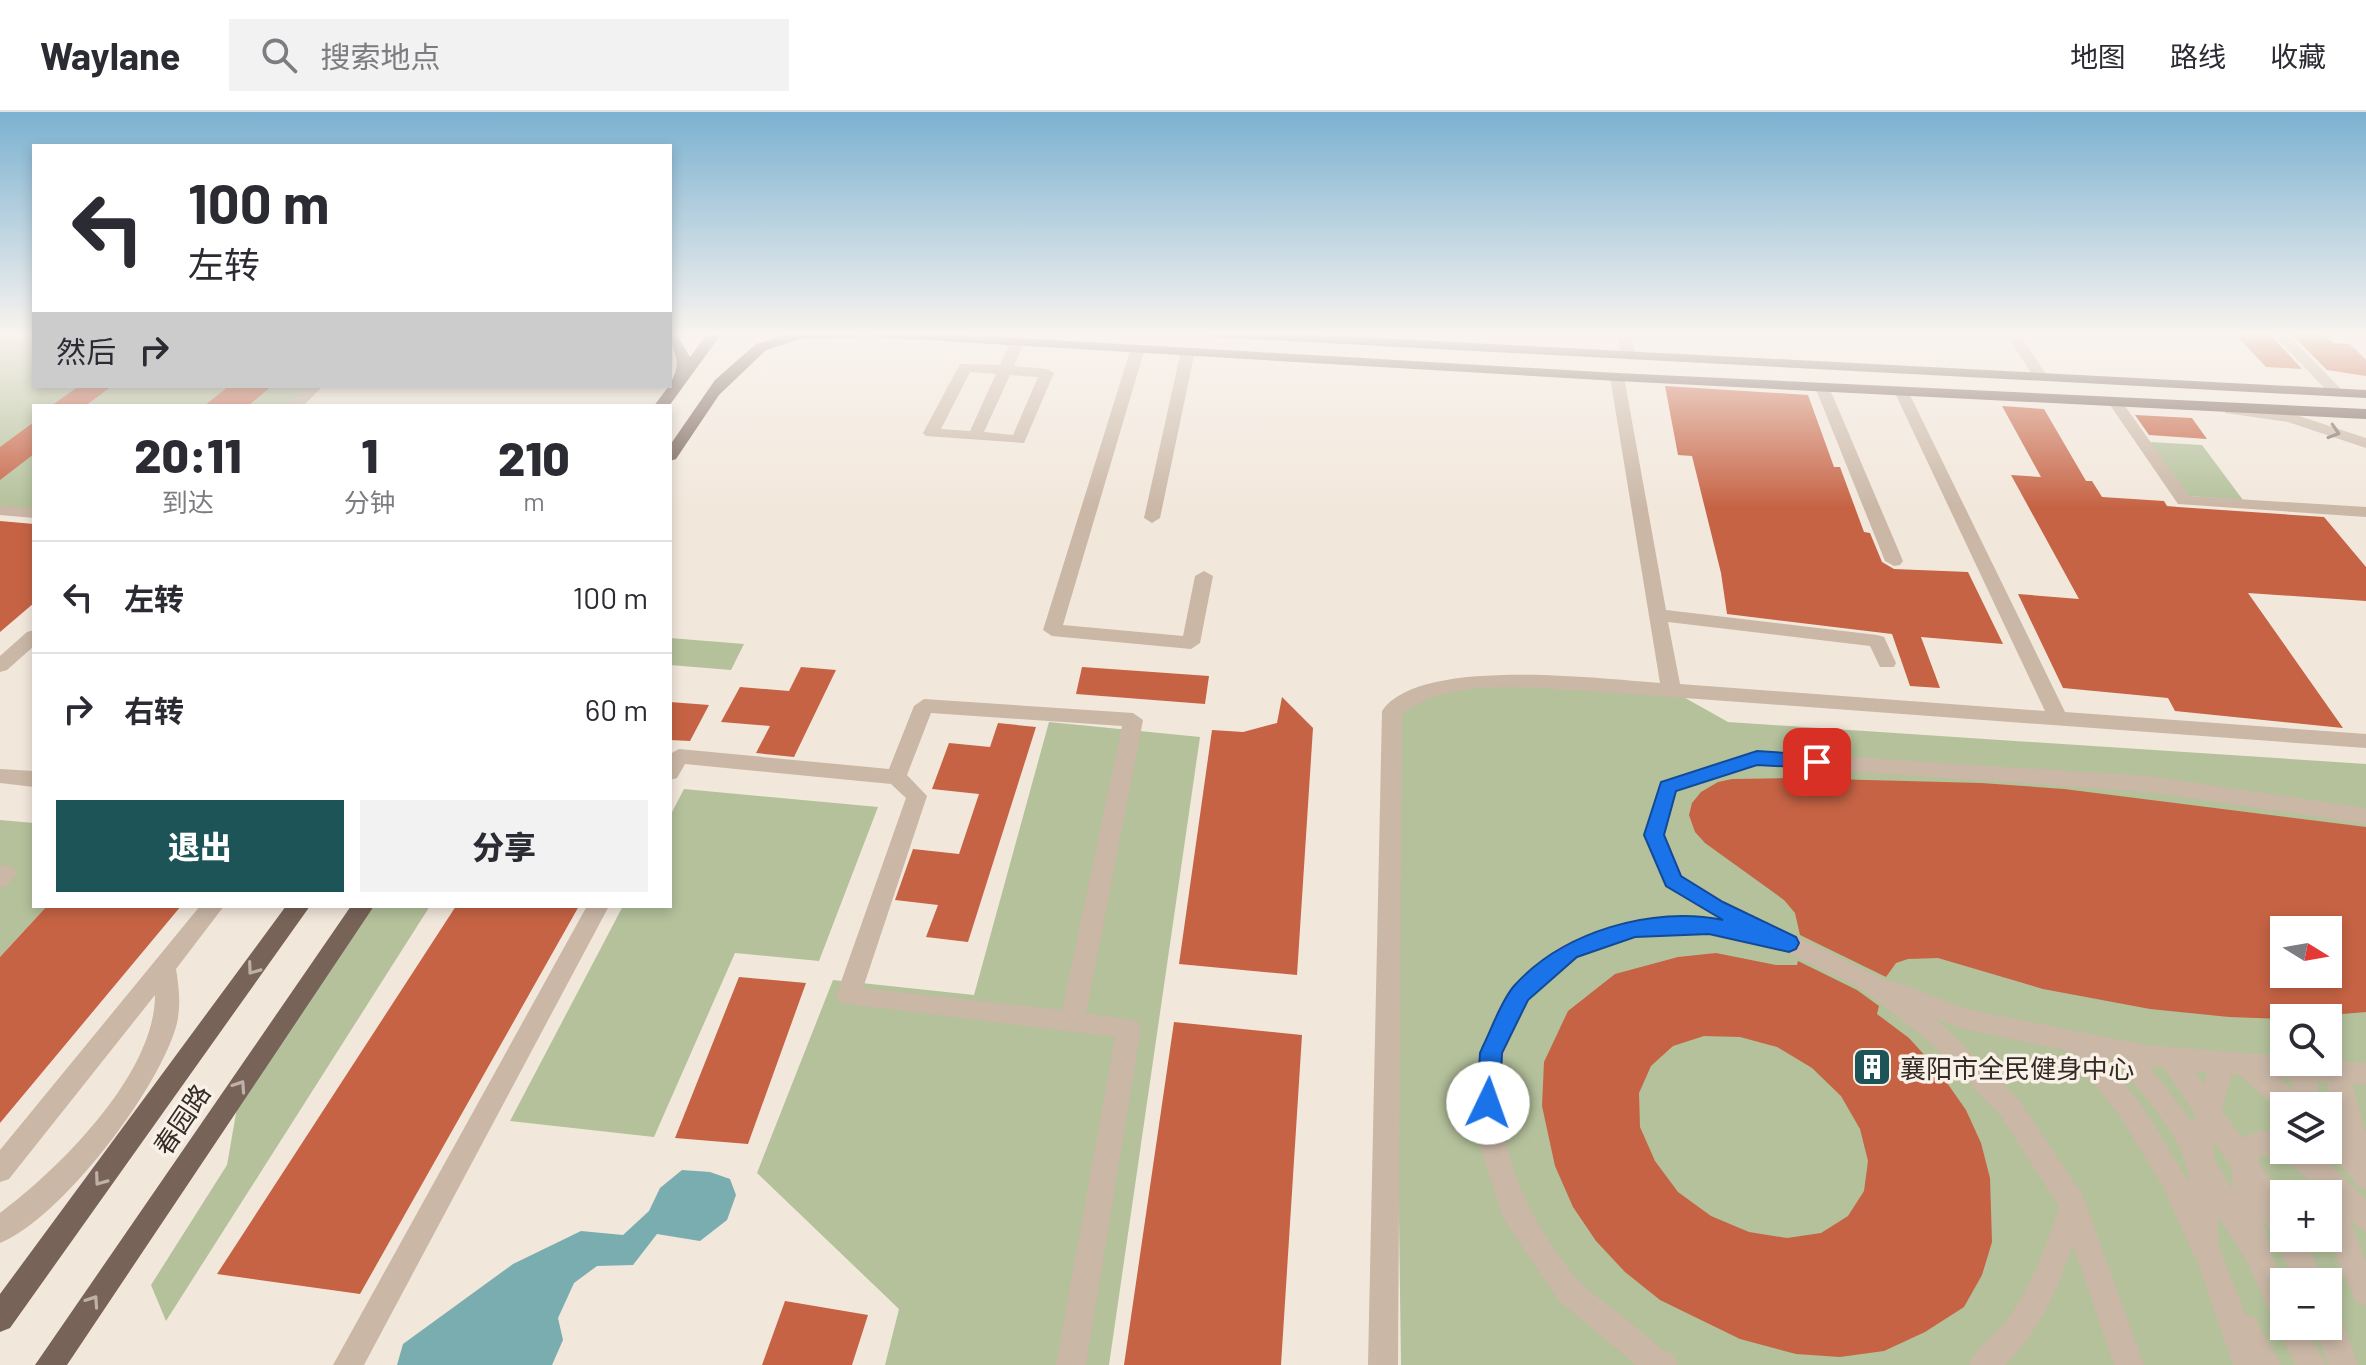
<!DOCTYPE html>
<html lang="zh">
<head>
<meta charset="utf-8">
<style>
	:root { --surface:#fff; --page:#f2f2f3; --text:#2b2b33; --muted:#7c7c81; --line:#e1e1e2; --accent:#1d5458 }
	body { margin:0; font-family:Barlow,"Noto Sans SC",sans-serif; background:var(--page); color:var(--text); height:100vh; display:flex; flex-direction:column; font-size:30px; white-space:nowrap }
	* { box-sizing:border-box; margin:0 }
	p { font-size:26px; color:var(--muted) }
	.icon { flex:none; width:44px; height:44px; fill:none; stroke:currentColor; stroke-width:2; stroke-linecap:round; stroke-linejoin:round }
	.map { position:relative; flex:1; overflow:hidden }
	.sheet { position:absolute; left:32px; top:292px; width:640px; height:504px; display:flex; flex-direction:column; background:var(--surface); border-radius:0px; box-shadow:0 4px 12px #0003 }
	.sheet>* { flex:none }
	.guide { position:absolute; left:32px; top:32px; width:640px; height:244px; border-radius:0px; box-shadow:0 4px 12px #0003; background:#fff; color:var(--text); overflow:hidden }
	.needle { width:52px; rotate:101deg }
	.buttons { position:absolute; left:2270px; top:804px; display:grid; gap:16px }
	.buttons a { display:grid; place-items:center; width:72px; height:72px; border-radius:0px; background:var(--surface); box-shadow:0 4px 12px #0003; font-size:40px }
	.pin { position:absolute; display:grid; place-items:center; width:68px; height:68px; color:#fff; margin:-34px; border-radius:16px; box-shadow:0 4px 12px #0006 }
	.me { position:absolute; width:88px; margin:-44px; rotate:3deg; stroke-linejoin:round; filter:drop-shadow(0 0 6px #0008) }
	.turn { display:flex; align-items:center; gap:28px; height:168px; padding:0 24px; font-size:36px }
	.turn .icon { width:104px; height:104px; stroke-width:2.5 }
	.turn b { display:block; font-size:56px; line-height:68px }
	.then { display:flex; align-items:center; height:76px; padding:0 24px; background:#0003; gap:16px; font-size:30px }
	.eta { display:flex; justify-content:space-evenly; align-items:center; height:136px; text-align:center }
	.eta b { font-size:48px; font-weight:800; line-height:56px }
	.action { display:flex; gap:16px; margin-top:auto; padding:16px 24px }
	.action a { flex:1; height:92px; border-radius:0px; background:var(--accent); color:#fff; font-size:32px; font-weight:800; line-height:92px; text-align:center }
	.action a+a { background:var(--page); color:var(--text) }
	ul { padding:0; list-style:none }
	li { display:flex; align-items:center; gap:24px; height:112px; padding:0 24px; border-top:2px solid var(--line) }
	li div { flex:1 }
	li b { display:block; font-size:30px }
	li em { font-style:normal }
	header { display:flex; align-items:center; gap:48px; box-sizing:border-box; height:112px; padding:0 40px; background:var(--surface); border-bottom:2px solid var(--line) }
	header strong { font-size:38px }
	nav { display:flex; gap:44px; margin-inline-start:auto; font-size:28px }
	.search { width:560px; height:72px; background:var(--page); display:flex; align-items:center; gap:20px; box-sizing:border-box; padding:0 28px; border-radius:0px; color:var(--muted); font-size:30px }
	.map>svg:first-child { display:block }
	.green { fill:#b4c19b; fill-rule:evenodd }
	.water { fill:#79adaf }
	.building { fill:#c66344; fill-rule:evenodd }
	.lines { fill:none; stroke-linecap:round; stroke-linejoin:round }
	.minor { fill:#cab7a6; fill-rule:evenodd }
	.major { fill:#786358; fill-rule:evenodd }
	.oneway { stroke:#796b60 }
	.oneway2 { stroke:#bfb1a7 }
	.route { fill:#1a73e8; stroke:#114b97; stroke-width:2 }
	.labels { text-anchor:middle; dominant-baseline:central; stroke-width:7; stroke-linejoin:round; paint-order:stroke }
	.near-poi-label { font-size:26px; fill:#362c27; stroke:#f9f1e7; text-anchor:start }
	.near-street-label { font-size:26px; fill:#362c27; stroke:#f9f1e7 }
</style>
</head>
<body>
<header>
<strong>Waylane</strong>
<div class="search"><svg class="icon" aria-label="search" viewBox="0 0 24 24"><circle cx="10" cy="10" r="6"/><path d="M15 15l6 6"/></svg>搜索地点</div>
<nav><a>地图</a><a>路线</a><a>收藏</a></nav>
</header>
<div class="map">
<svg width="2366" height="1253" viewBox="0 0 2366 1253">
	<rect width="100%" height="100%" fill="#f2e7db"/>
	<path class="green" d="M0,222L34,224V274H316L294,294H34V401L0,398Z
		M2150,330L2202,333L2243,388L2188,384Z
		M670,526L744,532L731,558L670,553Z
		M1460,571L1671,578L1728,610L2366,652V1253H1401L1392,599ZM2284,818H2328V862H2284ZM2284,906H2328V950H2284ZM2284,994H2328V1038H2284ZM2284,1082H2328V1126H2284ZM2284,1170H2328V1214H2284Z
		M1049,610L1200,625L1109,1253H885L899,1197L757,1061L833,868L974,883Z
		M684,677L878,695L819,849L735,841L654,1025L510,1009L623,794H670V704Z
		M0,708L34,711V794H47L0,845Z
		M363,794H430L166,1209L151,1173L227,1053L241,973Z"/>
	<path class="water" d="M682,1058L710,1060L730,1067L736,1083L727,1108L700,1129L657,1122L633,1153L597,1154L574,1171L558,1206L563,1228L552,1253H397L403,1232L513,1152L581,1119L623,1123L649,1099L660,1076Z"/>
	<path class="building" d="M2234,221H2269L2302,257L2266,255Z
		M2290,221H2323L2333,231L2350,232L2366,248V264L2327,258Z
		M79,274H112L85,294H51Z
		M229,274H272L248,294H204Z
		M1665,274L1808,283L1834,355H1840L1864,420L1870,421L1882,450L1894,457L1968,460L2003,532L1921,525L1940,576L1910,574L1892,522L1727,502L1721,461L1692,344L1678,343Z
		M2002,294L2044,297L2086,369H2092L2102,385L2164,389L2167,394L2178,395L2324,405L2366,455V489L2248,481L2343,616L2175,599L2168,586L2063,576L2018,482L2079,487L2011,363L2041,365Z
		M2135,303L2192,306L2207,327L2149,323Z
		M34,310V342L0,368V335Z
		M0,409L34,412V491L0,520Z
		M801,555L836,558L794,645L756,641L770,614L721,610L740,575L789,579Z
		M1082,555L1209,564L1205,592L1076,582Z
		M1282,585L1313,616L1297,863L1179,852L1212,618L1243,620L1277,611Z
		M670,590L709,593L690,629L670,628Z
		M998,611L1036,615L968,830L926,825L938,793L895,788L913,737L959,742L979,682L932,677L949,631L990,635Z
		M1792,666L1981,671L2064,677L2366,715V900L2284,907L2229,905L2150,897L2043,877L1938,846L1908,847L1896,851L1886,865L1800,823L1795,801L1784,788L1705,731L1695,720L1689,703L1692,691L1701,680L1718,670L1732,667ZM2284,818H2328V862H2284Z
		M47,794H181L0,1011V845Z
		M456,794H579L360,1182L217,1162Z
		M1716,841L1776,853H1797L1798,849L1857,878L1879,894L1877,902L1909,926L1938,958L1966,998L1981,1031L1990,1066L1992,1130L1982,1163L1964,1195L1925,1220L1884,1239L1840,1245L1796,1242L1740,1227L1660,1188L1625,1160L1596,1129L1573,1095L1555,1054L1542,994L1544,950L1568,899L1615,862L1678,845ZM1704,924L1740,925L1777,935L1812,956L1841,984L1860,1017L1868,1049L1864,1079L1848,1104L1821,1121L1787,1126L1749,1120L1711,1104L1678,1080L1655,1049L1640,1015L1639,981L1651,954L1673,934Z
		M739,865L806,871L748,1032L675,1026Z
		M1174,910L1302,923L1281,1253H1124Z
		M785,1189L868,1203L852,1253H762Z"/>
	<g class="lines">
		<path class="minor" d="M0,221H34V228L0,226Z
			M1616,221H1630L1636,244L1634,247L1629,248L1622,244Z
			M2005,221H2019L2048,265L2046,268H2036Z
			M2272,221H2286L2341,277V283H2331Z
			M2357,221H2366V227Z
			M1018,225L1025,229L1014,254L1047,257L1054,261L1024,331L926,324L923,321L960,252L1000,253L1011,229ZM970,260L996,262L970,319L941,317ZM1010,263L1038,265L1013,323L984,320Z
			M1138,232L1145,236L1063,513L1183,524L1195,464L1204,459L1213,464L1200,531L1191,537L1052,524L1043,518L1131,236Z
			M1188,235L1195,239L1160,406L1152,411L1144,406L1181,239Z
			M1617,261L1624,265L1666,498L1877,523L1884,525L1896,551L1894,555H1880L1870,534L1668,510L1680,572L2045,599L1894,279L1901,275L1908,279L2065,600L2366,622V636L1576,578C1520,576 1449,566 1402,602L1398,1253H1368L1382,599C1419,544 1600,567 1660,571L1610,265Z
			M1822,271L1829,275L1903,449L1900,453L1894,454L1885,449L1815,275Z
			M307,274H323L303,294H287Z
			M2115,286L2120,287L2189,384L2366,395V405L2178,392L2108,290Z
			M2230,293L2290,301L2366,326V336L2288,310L2225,301V295Z
			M0,393L34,396V406L0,403Z
			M34,518V534L7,558L0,560V544L27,520Z
			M924,587L1133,601L1143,608L1086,901L1138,909L1141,916L1086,1253H1056L1115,925L840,891L836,884L906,686L891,672L685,652L677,666L670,668V642L679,637L889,657L914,594ZM931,601L1122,614L1062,898L863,876L927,684L907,663Z
			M1757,639L2149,664L2366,696V712L2149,680L1758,653L1676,680L1665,723L1683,763L1724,789L1885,868L1897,870L1966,897L2146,933L2284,944V950L2328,948L2366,951V973L2352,972L2366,1020V1078L2357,1074L2353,1066L2323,1038H2328V1013L2340,1019L2326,970L2317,969L2320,994H2284V1002L2239,963L2232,962L2222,998L2242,1026L2261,1018L2284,1024V1038H2310L2328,1050L2366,1088V1120L2350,1109L2366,1149V1194L2356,1190L2328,1126V1082H2317L2319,1078C2304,1062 2281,1042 2259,1044V1050L2284,1090V1126H2304L2325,1170H2296L2262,1103L2271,1142L2284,1172V1214H2306L2326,1253H2295L2246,1148L2218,1104V1132L2245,1202L2255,1206L2281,1253H2233L2200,1157L2162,1073L2120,1004L2068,939L1964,917L1935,906L2019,988L2083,1084L2144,1253H2114L2073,1133C2058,1177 2039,1220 2005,1253H1969C1977,1234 1997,1222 2009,1205C2033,1171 2046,1133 2059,1095L2001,1004L1930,930L1859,875L1766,830C1749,838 1726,824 1707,823C1667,821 1612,824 1577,846C1453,925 1498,1075 1578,1168C1591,1182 1610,1194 1625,1206C1641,1219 1655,1234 1673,1243L1678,1253H1636L1559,1189L1503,1106L1474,1015L1479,941L1512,875L1562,832L1634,807H1719L1666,775L1643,723L1660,670ZM2104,946L2115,948C2142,984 2187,1025 2189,1071L2145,998ZM2150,955L2164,956L2195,1002L2193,1011ZM2194,959L2207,960L2204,972ZM2279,966L2291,967L2293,978ZM2214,1029L2232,1056V1077L2214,1047Z
			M0,657L34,659V675L0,671Z
			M6,753L14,756L17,762L8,773L0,776V755Z
			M200,794H224L176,857C179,875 181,893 177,911C161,975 61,1107 0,1131V1101C60,1056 155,962 155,883L9,1067L0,1070V1038Z
			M587,794H609L364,1253H333Z
			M2328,1194L2338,1198L2358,1253H2328L2316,1214H2328Z"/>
		<path class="major" d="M670,221H676L690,245L708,221H722L669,294H654C664,280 680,264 676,245C674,235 670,231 670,221Z
			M794,221H867L860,225L801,227L766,238L719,283L676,347L670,349V333L715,268L756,232Z
			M868,221H937L1617,261L2366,297V307L1617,269L875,225Z
			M1204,221H1281L2366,278V286L1211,225Z
			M286,794H310L10,1216L0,1220V1182Z
			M351,794H374L67,1253H35Z"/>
	</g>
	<defs><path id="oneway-chevron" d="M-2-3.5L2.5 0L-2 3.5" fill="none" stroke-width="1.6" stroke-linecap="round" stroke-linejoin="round" transform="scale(2)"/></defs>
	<use class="oneway" href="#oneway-chevron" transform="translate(2334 320) rotate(17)"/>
	<g class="oneway2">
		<use href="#oneway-chevron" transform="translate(253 857) rotate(126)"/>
		<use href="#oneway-chevron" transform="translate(240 974) rotate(-56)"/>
		<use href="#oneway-chevron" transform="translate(100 1068) rotate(126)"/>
		<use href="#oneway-chevron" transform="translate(93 1189) rotate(-56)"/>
	</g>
	<linearGradient id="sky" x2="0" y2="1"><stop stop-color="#7bb1d1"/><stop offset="0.56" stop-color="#f9f4ef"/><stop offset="1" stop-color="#f9f4ef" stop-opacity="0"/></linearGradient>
	<rect width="2366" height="396" fill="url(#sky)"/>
	<path class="route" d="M1757,639L1817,643L1827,650L1817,656L1757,653L1676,679L1664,723L1681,764L1723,790L1796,825L1799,831L1796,837L1789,840L1709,822L1635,825L1577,845L1528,888L1502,941L1500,991L1497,998L1488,1001L1480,998L1477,991L1480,941L1483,934C1492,916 1501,889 1514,874C1562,820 1653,793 1723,808L1666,774L1644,723L1661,670Z"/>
	<defs>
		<symbol id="building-square" viewBox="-11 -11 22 22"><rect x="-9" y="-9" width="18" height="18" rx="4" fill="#1d5458" stroke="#f9f1e7"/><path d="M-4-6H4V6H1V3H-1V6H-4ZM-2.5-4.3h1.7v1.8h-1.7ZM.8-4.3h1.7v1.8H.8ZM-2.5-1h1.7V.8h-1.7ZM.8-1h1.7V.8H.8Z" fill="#fff"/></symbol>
	</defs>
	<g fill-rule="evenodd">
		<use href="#building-square" x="1850" y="933" width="44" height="44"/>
	</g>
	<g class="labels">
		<g class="near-poi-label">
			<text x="1900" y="955">襄阳市全民健身中心</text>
		</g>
		<g class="near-street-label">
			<text transform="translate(181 1007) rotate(-56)">春园路</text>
		</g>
	</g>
</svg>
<div class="buttons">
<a><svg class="needle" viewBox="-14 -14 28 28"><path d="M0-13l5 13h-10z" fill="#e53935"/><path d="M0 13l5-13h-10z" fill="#7c7c81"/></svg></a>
<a><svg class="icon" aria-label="search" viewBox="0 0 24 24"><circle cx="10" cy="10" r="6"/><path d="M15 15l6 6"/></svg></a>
<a><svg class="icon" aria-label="layers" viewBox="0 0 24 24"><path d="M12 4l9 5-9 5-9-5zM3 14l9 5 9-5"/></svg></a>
<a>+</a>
<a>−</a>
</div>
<div class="pin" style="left:1817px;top:650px;background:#d93025"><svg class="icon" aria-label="arrive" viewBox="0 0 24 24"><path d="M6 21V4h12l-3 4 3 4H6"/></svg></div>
<svg class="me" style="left:1488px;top:991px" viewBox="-20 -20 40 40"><circle r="19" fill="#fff"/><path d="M0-13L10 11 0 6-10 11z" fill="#1a73e8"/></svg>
<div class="guide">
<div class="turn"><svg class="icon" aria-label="left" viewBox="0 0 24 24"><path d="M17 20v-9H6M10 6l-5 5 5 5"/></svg><div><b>100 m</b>左转</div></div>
<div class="then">然后<svg class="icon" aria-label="right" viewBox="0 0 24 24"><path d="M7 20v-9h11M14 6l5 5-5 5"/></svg></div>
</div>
<section class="sheet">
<div class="eta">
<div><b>20:11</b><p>到达</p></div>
<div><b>1</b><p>分钟</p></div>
<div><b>210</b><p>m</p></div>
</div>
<ul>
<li><svg class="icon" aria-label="left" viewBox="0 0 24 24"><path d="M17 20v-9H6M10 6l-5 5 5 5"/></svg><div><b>左转</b></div><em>100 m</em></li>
<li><svg class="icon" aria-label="right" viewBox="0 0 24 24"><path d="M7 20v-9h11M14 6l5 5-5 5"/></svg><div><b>右转</b></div><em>60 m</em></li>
</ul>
<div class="action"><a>退出</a><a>分享</a></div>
</section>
</div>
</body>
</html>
